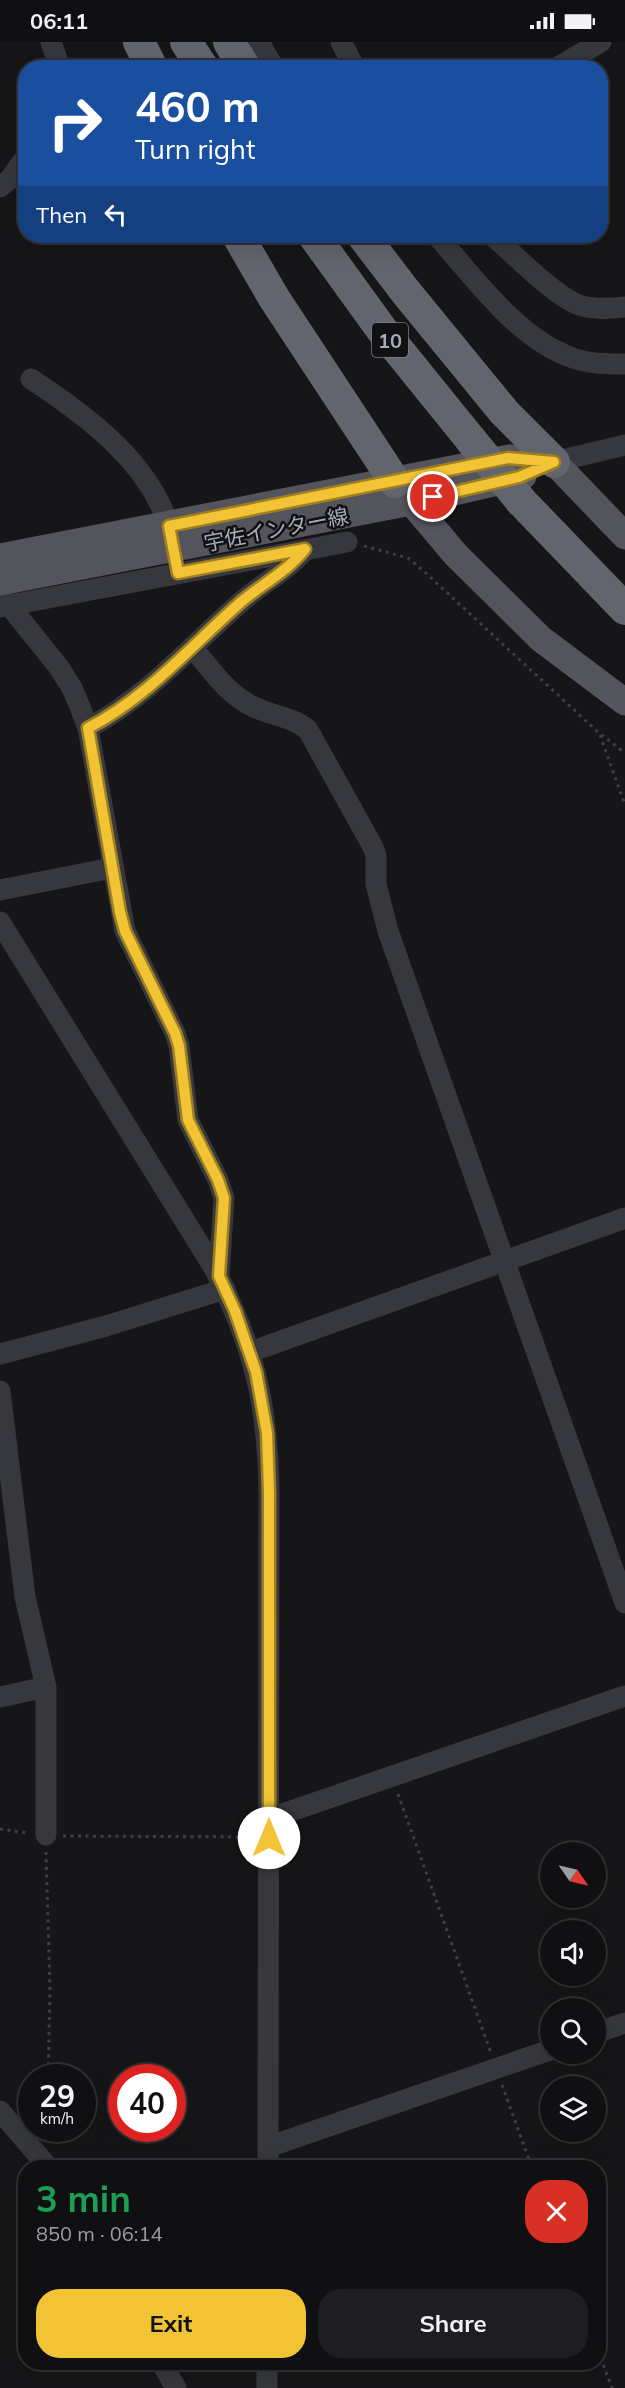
<!DOCTYPE html>
<html lang="en">
<head>
<meta charset="utf-8">
<style>
	:root { --surface:#101012; --page:#1e1e20; --text:#f1f3f6; --muted:#9c9d9f; --line:#303032; --accent:#f2c334 }
	body { margin:0; font-family:Mulish,"Noto Sans JP",sans-serif; background:var(--page); color:var(--text); height:100vh; display:flex; flex-direction:column; font-size:22px; white-space:nowrap }
	* { box-sizing:border-box; margin:0 }
	p { font-size:20px; color:var(--muted) }
	.icon { flex:none; width:33px; height:33px; fill:none; stroke:currentColor; stroke-width:2; stroke-linecap:round; stroke-linejoin:round }
	.map { position:relative; flex:1; overflow:hidden }
	.side { position:absolute; left:18px; top:2118px; width:588px; height:210px; display:flex; flex-direction:column; background:var(--surface); border-radius:24px; box-shadow:0 6px 24px #0002,0 0 0 2px var(--line) }
	.side>* { flex:none }
	.guide { position:absolute; left:18px; top:18px; width:590px; height:183px; border-radius:24px; box-shadow:0 6px 24px #0002,0 0 0 2px var(--line); background:#1a4fa0; color:#fff; overflow:hidden }
	.needle { width:39px; rotate:124deg }
	.controls { position:absolute; left:540px; top:1800px; display:grid; gap:12px }
	.controls a { display:grid; place-items:center; width:66px; height:66px; border-radius:50%; background:var(--surface); box-shadow:0 6px 24px #0002,0 0 0 2px var(--line); font-size:30px }
	.speed { position:absolute; left:18px; top:2022px; display:flex; gap:12px; font-size:30px; font-weight:700; text-align:center }
	.speed>* { display:grid; place-content:center; width:78px; height:78px; border-radius:50%; background:var(--surface); box-shadow:0 6px 24px #0002,0 0 0 2px var(--line); line-height:1 }
	.speed small { font-size:15px; font-weight:400 }
	.speed .limit { border:9px solid #d22; background:#fff; color:#111 }
	.pin { position:absolute; display:grid; place-items:center; width:51px; height:51px; color:#fff; margin:-26px; border:3px solid #fff; border-radius:50%; box-shadow:0 2px 6px #0007 }
	.me { position:absolute; width:66px; margin:-33px; rotate:0deg; stroke-linejoin:round; filter:drop-shadow(0 0 4px #0008) }
	.turn { display:flex; align-items:center; gap:21px; height:126px; padding:0 18px; font-size:27px }
	.turn .icon { width:78px; height:78px; stroke-width:2.5 }
	.turn b { display:block; font-size:42px; line-height:51px }
	.then { display:flex; align-items:center; height:57px; padding:0 18px; background:#0003; gap:12px; font-size:22px }
	.round { display:grid; place-items:center; flex:none; width:63px; height:63px; border-radius:24px; background:var(--page) }
	.overview { display:flex; align-items:center; justify-content:space-between; height:102px; padding:0 18px }
	h1 { font-size:36px; font-weight:700; line-height:45px; color:#1e9e55 }
	.button { display:flex; gap:12px; margin-top:auto; padding:12px 18px }
	.button a { flex:1; height:69px; border-radius:24px; background:var(--accent); color:#111; font-size:24px; font-weight:700; line-height:69px; text-align:center }
	.button a+a { background:var(--page); color:var(--text) }
	.status { display:flex; justify-content:space-between; align-items:center; height:42px; padding:0 30px; background:var(--surface); direction:ltr }
	.status svg { height:16px; fill:currentColor }
	.map>svg:first-child { display:block }
	.lines { fill:none; stroke-linecap:round; stroke-linejoin:round }
	.path { stroke:#3d3f44; stroke-width:3; stroke-dasharray:3 4.5; stroke-linecap:butt }
	.minor { stroke:#37383d; stroke-width:21 }
	.major { stroke:#53545c; stroke-width:27 }
	.highway { stroke:#63656e; stroke-width:32 }
	.highway-bridge { stroke:#63656e; stroke-width:32 }
	.route-casing { stroke:#9d7f22; stroke-width:15 }
	.route { stroke:#f2c334; stroke-width:10 }
	.labels { text-anchor:middle; dominant-baseline:central; stroke-width:5; stroke-linejoin:round; paint-order:stroke }
	.shield { fill:#111113; stroke:#7b7e86; stroke-width:1.5 }
	.shield-label { font-size:20px; font-weight:bold; fill:#a8acb8 }
	.street-label { font-size:21px; fill:#a8acb8; stroke:#111113 }
</style>
</head>
<body>
<div class="status"><b>06:11</b><svg viewBox="0 0 49 12"><path d="M0 12V9h3v3zM5 12V6h3v6zM10 12V3h3v9zM15 12V0h3v12zM26 1h20v11H26zM47 4h2v5h-2z"/></svg></div>
<div class="map">
<svg width="625" height="2346" viewBox="0 0 625 2346">
	<rect width="100%" height="100%" fill="#161618"/>
	<g class="lines">
		<path class="path" d="M364,504L408,516L417,523L598,690L625,711
			M600,693L625,763
			M398,1752L491,2011
			M0,1787L27,1791
			M63,1794L252,1795
			M46,1810L50,1948L48,2036
			M502,2043L532,2126
			M598,2309L612,2346"/>
		<path class="minor" d="M51,0L60,26
			M259,0L274,26
			M341,0L355,26
			M556,26L601,0
			M0,145L10,137L26,115
			M437,194C474,235 516,295 570,315C588,322 606,322 625,322
			M493,194C514,212 557,257 582,264C596,268 611,266 625,265
			M31,337C89,375 155,424 172,495
			M554,420L625,403
			M0,552L58,624L72,646L80,665L88,686L125,889L175,991L179,1004L188,1078L218,1138L224,1156L219,1234
			M0,565L347,500
			M192,605C210,626 226,651 252,664C270,674 292,674 308,688L373,805L376,814V842L388,889L625,1561
			M88,686C146,656 192,603 241,560C261,542 287,529 305,508
			M0,848L112,826
			M0,880L214,1226C254,1304 268,1363 269,1450L268,2126
			M250,1310L625,1176
			M0,1312L106,1284L225,1247
			M0,1349L25,1555L46,1645V1793
			M0,1655L46,1645
			M268,1777L625,1654
			M596,1991L625,1981
			M0,2069L49,2126
			M268,2105L550,2008
			M161,2320L176,2346
			M267,2346V2320"/>
		<path class="major" d="M402,449L456,513L541,597L625,660
			M0,515L509,416L554,420L625,494
			M0,540L411,460L523,434"/>
		<path class="highway" d="M139,0L152,26
			M186,0L203,26
			M229,0L245,26
			M238,194L274,256L395,440
			M314,194L382,288L471,398
			M363,194L405,249L504,370L554,420
			M521,459L625,567"/>
		<path class="highway-bridge" d="M471,398L521,459"/>
	</g>
	<g class="lines">
		<defs>
			<path id="route" d="M269,1796V1450L267,1391L256,1330L235,1269L219,1234L224,1156L218,1138L188,1078L179,1004L175,991L125,889L120,870L88,686C147,656 192,603 241,560C262,542 288,529 305,507L178,531L169,484L508,416L554,420L519,435L433,455"/>
		</defs>
		<use href="#route" class="route-casing"/>
		<use href="#route" class="route"/>
	</g>
	<g class="labels">
		<rect class="shield" x="372" y="281" width="36" height="34" rx="4.5"/>
		<g class="shield-label">
			<text x="390" y="298">10</text>
		</g>
		<g class="street-label">
			<text transform="translate(276 487) rotate(-11)">宇佐インター線</text>
		</g>
	</g>
</svg>
<div class="controls">
<a><svg class="needle" viewBox="-14 -14 28 28"><path d="M0-13l5 13h-10z" fill="#e53935"/><path d="M0 13l5-13h-10z" fill="#9c9d9f"/></svg></a>
<a><svg class="icon" aria-label="sound" viewBox="0 0 24 24"><path d="M4 9h4l5-4v14l-5-4H4zM17 9q2 3 0 6"/></svg></a>
<a><svg class="icon" aria-label="search" viewBox="0 0 24 24"><circle cx="10" cy="10" r="6"/><path d="M15 15l6 6"/></svg></a>
<a><svg class="icon" aria-label="layers" viewBox="0 0 24 24"><path d="M12 4l9 5-9 5-9-5zM3 14l9 5 9-5"/></svg></a>
</div>
<div class="speed"><div>29<small>km/h</small></div><div class="limit">40</div></div>
<div class="pin" style="left:433px;top:455px;background:#d93025"><svg class="icon" aria-label="arrive" viewBox="0 0 24 24"><path d="M6 21V4h12l-3 4 3 4H6"/></svg></div>
<svg class="me" style="left:269px;top:1796px" viewBox="-20 -20 40 40"><circle r="19" fill="#fff"/><path d="M0-13L10 11 0 6-10 11z" fill="#f2c334"/></svg>
<div class="guide">
<div class="turn"><svg class="icon" aria-label="right" viewBox="0 0 24 24"><path d="M7 20v-9h11M14 6l5 5-5 5"/></svg><div><b>460 m</b>Turn right</div></div>
<div class="then">Then<svg class="icon" aria-label="left" viewBox="0 0 24 24"><path d="M17 20v-9H6M10 6l-5 5 5 5"/></svg></div>
</div>
<section class="side">
<div class="overview"><div><h1>3 min</h1><p>850 m · 06:14</p></div><a class="round" style="background:#d93025;color:#fff"><svg class="icon" aria-label="close" viewBox="0 0 24 24"><path d="M6 6l12 12M18 6L6 18"/></svg></a></div>
<div class="button"><a>Exit</a><a>Share</a></div>
</section>
</div>
</body>
</html>
